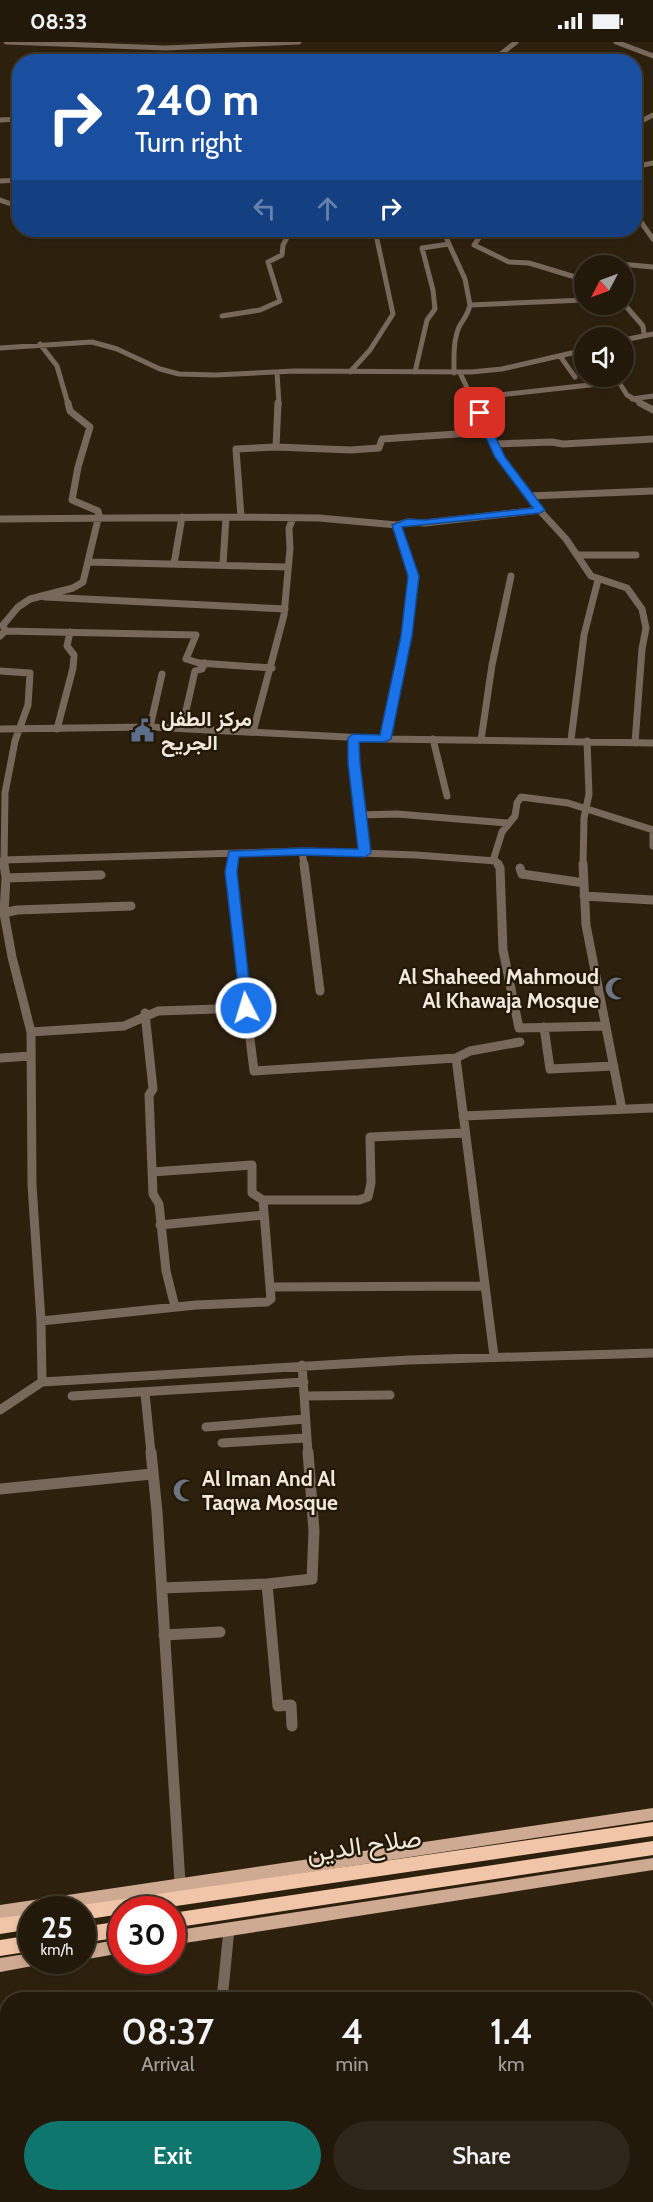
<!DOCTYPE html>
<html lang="en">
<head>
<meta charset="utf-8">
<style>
	:root { --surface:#22190a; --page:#2e2618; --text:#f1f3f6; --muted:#a2a09c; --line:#3f382b; --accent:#0f766e }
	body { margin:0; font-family:Cabin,Vazirmatn,sans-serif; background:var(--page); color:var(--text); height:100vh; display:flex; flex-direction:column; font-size:22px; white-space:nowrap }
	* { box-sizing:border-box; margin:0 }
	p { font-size:20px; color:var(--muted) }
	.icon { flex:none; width:33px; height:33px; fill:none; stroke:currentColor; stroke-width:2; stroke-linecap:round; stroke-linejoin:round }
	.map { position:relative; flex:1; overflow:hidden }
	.side { position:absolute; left:0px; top:1950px; width:654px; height:210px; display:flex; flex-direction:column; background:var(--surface); border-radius:24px 24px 0 0; box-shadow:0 3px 9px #0003,0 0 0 2px var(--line) }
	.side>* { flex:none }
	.top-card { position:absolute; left:12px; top:12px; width:630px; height:183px; border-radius:24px; box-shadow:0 3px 9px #0003,0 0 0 2px var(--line); background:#1a4fa0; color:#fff; overflow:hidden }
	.needle { width:39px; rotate:229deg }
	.fabs { position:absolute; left:574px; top:213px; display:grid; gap:12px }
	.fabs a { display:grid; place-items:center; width:60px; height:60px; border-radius:50%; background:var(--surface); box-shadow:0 3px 9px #0003,0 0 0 2px var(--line); font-size:30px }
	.speed { position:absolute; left:18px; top:1854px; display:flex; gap:12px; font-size:30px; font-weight:700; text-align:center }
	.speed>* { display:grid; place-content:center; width:78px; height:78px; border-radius:50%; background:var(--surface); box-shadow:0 3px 9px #0003,0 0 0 2px var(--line); line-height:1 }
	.speed small { font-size:15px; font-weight:400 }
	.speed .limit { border:9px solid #d22; background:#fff; color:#111 }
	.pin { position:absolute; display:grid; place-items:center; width:51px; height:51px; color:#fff; margin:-26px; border-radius:12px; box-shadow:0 3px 9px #0006 }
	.me { position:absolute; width:66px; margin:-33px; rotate:355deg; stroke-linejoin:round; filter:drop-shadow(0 0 4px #0008) }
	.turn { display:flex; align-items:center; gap:21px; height:126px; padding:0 24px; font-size:27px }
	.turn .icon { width:78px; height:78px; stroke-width:2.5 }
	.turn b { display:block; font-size:42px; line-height:51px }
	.lanes { display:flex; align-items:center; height:57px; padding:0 24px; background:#0003; justify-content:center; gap:30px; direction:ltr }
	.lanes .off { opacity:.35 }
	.eta { display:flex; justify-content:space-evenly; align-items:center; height:102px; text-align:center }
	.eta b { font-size:36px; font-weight:600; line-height:42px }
	.action { display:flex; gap:12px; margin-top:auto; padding:12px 24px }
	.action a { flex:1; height:69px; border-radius:36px; background:var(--accent); color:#fff; font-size:24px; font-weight:600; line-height:69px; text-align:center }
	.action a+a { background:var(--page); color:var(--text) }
	.status { display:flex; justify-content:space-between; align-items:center; height:42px; padding:0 30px; background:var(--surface); direction:ltr }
	.status svg { height:16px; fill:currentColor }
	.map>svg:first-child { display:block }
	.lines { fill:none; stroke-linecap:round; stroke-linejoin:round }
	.minor-far3 { stroke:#78675b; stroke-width:5 }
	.minor-far2 { stroke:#78675b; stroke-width:7 }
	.minor-far1 { stroke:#78675b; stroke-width:9 }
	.minor { stroke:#78675b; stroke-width:11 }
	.major { fill:#cfaa92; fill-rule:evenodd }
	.highway { fill:#f1c5a8; fill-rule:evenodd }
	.route { fill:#1a73e8; stroke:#114b97; stroke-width:1.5 }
	.labels { text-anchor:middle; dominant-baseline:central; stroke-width:4.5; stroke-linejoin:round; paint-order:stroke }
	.poi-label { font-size:21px; font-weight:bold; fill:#f0e8dc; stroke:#231805; text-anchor:start }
	.near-street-label { font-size:26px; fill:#f0e8dc; stroke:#231805 }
</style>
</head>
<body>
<div class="status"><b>08:33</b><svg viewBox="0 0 49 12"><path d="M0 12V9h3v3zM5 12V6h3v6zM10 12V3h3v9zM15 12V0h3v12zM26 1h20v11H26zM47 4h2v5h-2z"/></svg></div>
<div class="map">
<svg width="653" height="2160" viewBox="0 0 653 2160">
	<rect width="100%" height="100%" fill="#2d210e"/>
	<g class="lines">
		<path class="minor-far3" d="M6,0L166,6L299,0
			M616,0L653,14
			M484,20L501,12L516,0
			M0,78L20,77
			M634,83L653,73
			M634,125L653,121
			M0,139L20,138
			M0,158L20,165
			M641,180L653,197
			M477,188L483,190L474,203L509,220L529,221L585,238
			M449,202L465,237L470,263
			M599,220L653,225
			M624,262L643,284L644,293
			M222,274L260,268L280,259L268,220L282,213L283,203L291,188
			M624,298L653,292
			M40,302L57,324L68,362
			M0,306L92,300L117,307L160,327L179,332L216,333L295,329L471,330L502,327L585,308
			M560,314L575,335
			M277,330L279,362
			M350,330L370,308L393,272L375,188
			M415,330L427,278L435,267L433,248L422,206L449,202L443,188
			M454,331C454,316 453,299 459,285C463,277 468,273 470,263L585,258
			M460,331L475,362
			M615,334L627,353L643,362
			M472,356L599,342L600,339L616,336
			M632,357L653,354"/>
		<path class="minor-far2" d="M278,361L276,405L236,407L241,475L319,476L397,483L407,480L425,481L540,468
			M474,361L500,415L542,471L566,497L591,534L627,546L642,567L646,586L642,607L635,701
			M640,361L653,368
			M493,402L552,400L563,402L653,397
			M276,405L351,408L379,406L382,397L487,390
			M529,454L653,449
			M0,477L241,475
			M578,513H636
			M89,520L288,525
			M174,522L182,475
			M223,523L226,475
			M45,555L285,567
			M5,589L196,593L186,617L199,621L272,626
			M0,594L5,589L3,583L18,565L30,557L73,546L83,540L99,473L98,469L72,458L78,425L90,385L70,369L68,361
			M0,629L30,631L28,663L15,699L5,751L4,823
			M150,685L162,632
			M182,686L195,629L202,627L205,621
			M0,687L150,685L385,697L653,701
			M57,687L73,626L74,613L67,604L70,590
			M253,690L284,573L290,507L289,486L293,476
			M353,696L365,811
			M385,697L406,594L413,539L397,483
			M433,697L447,754
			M481,698L492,623L511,534
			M571,698L584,593L598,538
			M360,773L397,772L507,781
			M653,789V804
			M302,809L304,823
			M3,818L302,809L416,813L496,819L498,823
			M493,819L502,790L515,774L517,761L521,755L568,761L653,788
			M232,823L233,812
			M583,823L584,776L589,752L587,699"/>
		<path class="minor-far1" d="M232,822L236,883L254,1029L456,1016
			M304,822L320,949
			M498,822L500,826L503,908L519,986L606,984
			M583,822L586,883L622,1067
			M520,826L522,832L584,841
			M6,836L101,833
			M584,854L653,858
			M4,871L17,868L131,864
			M145,971L153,1047L149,1053L153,1152L159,1162L166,1229L175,1265
			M544,985L550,1027L614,1024
			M31,990L124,984L158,969L246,966
			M0,1016L31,1014
			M463,1074L653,1066
			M152,1130L252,1123V1151L263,1158L270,1245
			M263,1158H359L368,1155L371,1141L370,1095L465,1091
			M160,1183L264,1173
			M41,1279L196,1263L267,1260L271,1257L270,1245L485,1244
			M494,1314L456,1016L470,1009L520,1000
			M302,1323L308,1411
			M42,1340L409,1318L653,1311
			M145,1351L151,1411
			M72,1354L304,1340
			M306,1354L390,1353
			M0,1368L42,1340L41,1279L32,1143L31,990L12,915L4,871L6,836L4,822
			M206,1385L305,1377
			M222,1401L305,1396"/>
		<path class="minor" d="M151,1410L157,1470L180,1841
			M0,1447L152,1432
			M267,1542L278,1664L291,1663L292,1684
			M162,1546L267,1542L312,1537L314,1489L308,1410
			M164,1593L220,1590
			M222,1958L229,1887"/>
		<path class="major" d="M653,1766V1778L61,1868H32V1872L0,1877V1863Z
			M653,1816V1828L172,1903V1889Z
			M122,1897V1911L82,1918V1904Z
			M32,1911V1918H40L38,1923L0,1930V1916Z"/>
		<path class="highway" d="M653,1780V1794L149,1868H122V1872L82,1878V1868H75L82,1863Z
			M653,1799V1813L172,1886V1871Z
			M32,1872V1887L0,1892V1876Z
			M122,1879V1895L82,1901V1885Z
			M32,1893V1909L0,1914V1898Z"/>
	</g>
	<path class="route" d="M476,369H483L505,415L545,468L540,471L402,485L419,534L412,594L391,697L385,700H359L360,721L371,811L365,815L302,813L239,815L237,830L252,966L250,969H241L225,830L229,809L302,806L358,807L348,721V696L353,692L380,693L401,594L408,534L392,483L407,477L425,478L533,466L495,415L475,371Z"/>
	<defs>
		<symbol id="civic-bare" viewBox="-9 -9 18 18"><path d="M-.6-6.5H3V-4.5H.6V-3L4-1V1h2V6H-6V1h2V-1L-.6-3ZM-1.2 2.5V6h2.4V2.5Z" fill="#5c6f8a" stroke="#231805" stroke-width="2.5" paint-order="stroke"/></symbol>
		<symbol id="mosque-bare" viewBox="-9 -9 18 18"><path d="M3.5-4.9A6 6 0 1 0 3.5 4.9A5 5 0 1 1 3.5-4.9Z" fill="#6b7280" stroke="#231805" stroke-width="2.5" paint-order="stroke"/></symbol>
	</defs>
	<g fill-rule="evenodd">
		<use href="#civic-bare" x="126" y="672" width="33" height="33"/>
		<use href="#mosque-bare" x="600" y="930" width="33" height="33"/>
		<use href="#mosque-bare" x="168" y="1432" width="33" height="33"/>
	</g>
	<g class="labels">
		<g class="poi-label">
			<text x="161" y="676">مركز الطفل<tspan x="161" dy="24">الجريح</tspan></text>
			<text x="599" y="934" text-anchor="end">Al Shaheed Mahmoud<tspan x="599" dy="24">Al Khawaja Mosque</tspan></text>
			<text x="202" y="1436">Al Iman And Al<tspan x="202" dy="24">Taqwa Mosque</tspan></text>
		</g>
		<g class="near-street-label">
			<text transform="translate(364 1803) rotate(-8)">صلاح الدين</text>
		</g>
	</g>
</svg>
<div class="fabs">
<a><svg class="needle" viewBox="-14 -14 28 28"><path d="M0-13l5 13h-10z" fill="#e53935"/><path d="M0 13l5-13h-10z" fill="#a2a09c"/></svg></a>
<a><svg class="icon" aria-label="sound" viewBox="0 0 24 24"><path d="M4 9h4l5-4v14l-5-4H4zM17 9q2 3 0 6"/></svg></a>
</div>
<div class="speed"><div>25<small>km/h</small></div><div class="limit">30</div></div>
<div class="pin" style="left:480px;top:371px;background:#d93025"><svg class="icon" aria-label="arrive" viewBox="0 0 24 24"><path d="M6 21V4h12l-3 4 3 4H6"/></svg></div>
<svg class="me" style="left:246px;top:966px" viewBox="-20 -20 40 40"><circle r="17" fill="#1a73e8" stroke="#fff" stroke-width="3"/><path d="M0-11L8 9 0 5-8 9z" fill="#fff"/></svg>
<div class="top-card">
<div class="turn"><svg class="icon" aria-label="right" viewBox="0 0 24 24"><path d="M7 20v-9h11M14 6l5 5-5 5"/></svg><div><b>240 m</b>Turn right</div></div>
<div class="lanes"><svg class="icon off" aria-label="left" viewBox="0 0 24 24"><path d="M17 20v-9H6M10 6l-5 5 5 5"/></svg><svg class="icon off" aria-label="ahead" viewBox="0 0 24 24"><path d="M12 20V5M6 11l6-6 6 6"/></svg><svg class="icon" aria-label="right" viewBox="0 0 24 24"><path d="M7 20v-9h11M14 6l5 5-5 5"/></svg></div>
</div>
<section class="side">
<div class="eta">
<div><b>08:37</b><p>Arrival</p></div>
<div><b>4</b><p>min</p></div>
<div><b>1.4</b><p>km</p></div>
</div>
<div class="action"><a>Exit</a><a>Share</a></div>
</section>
</div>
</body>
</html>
